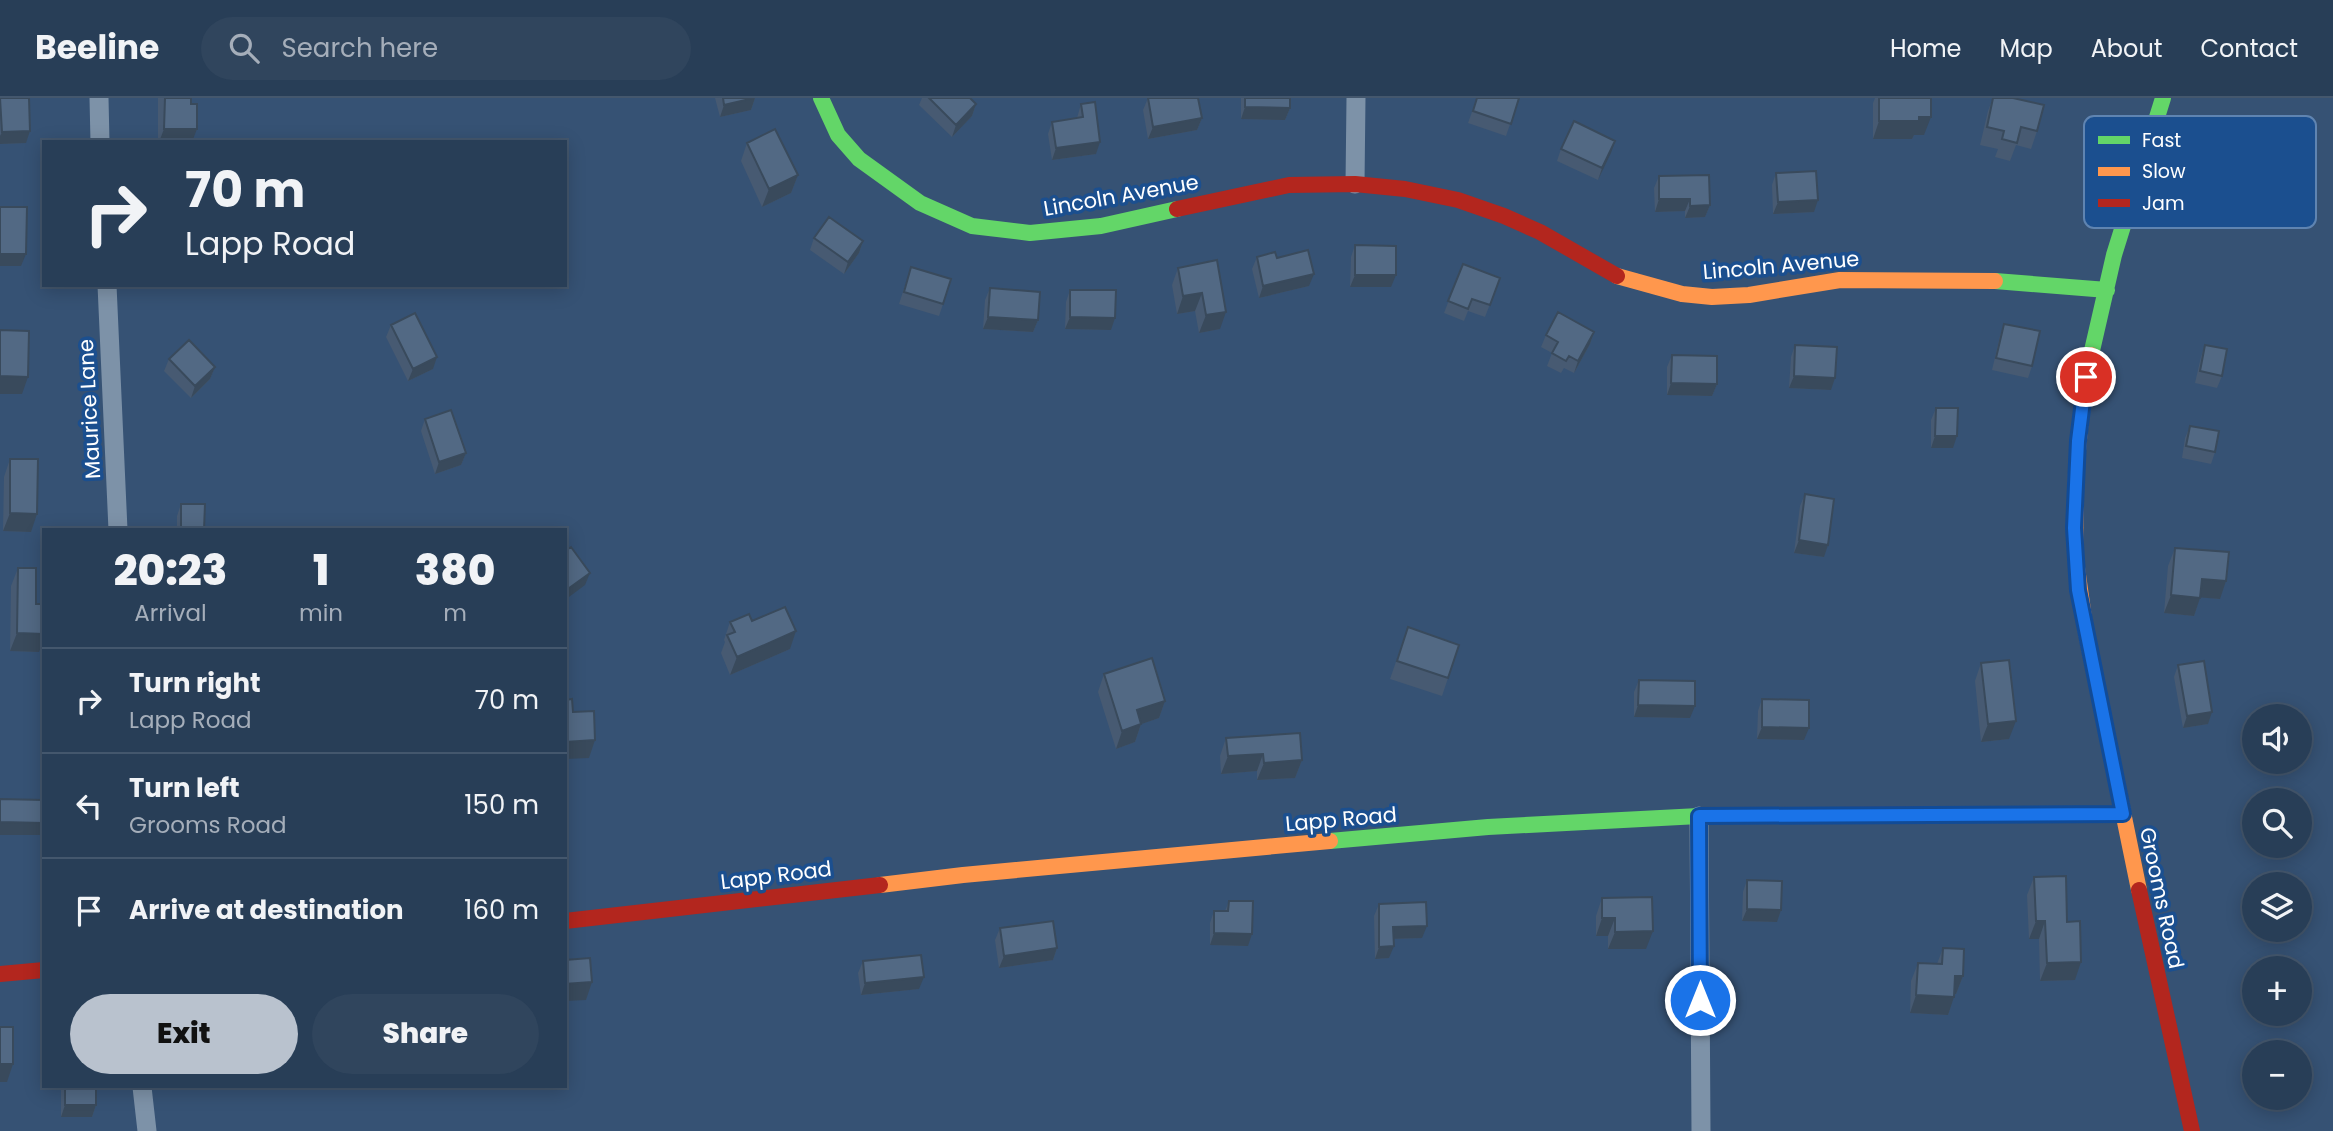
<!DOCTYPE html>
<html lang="en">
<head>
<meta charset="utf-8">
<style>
	:root { --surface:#283e57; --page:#30455d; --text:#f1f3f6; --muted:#a5aeba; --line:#44576d; --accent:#b9c2ce }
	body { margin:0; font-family:Poppins,sans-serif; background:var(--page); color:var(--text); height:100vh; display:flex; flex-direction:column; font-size:26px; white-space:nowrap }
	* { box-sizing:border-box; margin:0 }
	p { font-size:23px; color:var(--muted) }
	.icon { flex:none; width:38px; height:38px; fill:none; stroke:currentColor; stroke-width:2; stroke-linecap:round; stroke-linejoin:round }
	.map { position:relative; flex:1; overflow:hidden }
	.details { position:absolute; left:42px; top:430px; width:525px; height:560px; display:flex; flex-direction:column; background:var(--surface); border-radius:0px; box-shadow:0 4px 18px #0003,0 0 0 2px var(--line) }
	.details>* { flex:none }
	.hud { position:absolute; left:42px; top:42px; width:525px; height:147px; border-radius:0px; box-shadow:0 4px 18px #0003,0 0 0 2px var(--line); background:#283e57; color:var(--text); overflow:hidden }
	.buttons { position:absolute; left:2242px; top:606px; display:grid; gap:14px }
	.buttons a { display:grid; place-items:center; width:70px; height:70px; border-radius:50%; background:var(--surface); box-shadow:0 4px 18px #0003,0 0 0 2px var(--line); font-size:35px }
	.pin { position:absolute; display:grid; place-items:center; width:60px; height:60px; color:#fff; margin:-30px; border:4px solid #fff; border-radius:50%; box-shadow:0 2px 7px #0007 }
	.me { position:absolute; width:77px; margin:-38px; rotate:0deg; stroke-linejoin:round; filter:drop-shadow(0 0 5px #0008) }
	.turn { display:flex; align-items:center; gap:24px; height:147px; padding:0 28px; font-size:32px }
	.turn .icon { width:91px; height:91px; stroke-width:2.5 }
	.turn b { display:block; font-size:49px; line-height:60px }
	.eta { display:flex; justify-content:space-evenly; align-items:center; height:119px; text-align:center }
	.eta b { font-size:42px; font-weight:800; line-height:49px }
	.action { display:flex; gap:14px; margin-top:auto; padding:14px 28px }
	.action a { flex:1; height:80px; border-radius:42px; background:var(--accent); color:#111; font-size:28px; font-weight:800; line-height:80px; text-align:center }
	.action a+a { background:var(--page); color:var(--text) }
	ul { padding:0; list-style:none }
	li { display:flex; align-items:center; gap:21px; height:105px; padding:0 28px; border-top:2px solid var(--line) }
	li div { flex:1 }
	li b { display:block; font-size:26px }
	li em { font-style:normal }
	header { display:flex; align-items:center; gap:42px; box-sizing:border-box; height:98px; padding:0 35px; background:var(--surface); border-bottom:2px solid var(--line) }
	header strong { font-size:33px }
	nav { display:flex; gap:38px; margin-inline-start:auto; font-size:24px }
	.search { width:490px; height:63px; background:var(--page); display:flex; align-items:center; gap:18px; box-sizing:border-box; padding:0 24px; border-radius:38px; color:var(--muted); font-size:26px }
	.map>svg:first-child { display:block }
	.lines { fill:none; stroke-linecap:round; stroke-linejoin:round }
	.street { stroke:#7d92a8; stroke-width:19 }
	.fast { stroke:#63d668; stroke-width:16 }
	.slow { stroke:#ff974d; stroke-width:16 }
	.jam { stroke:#b3261e; stroke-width:16 }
	.wall { fill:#475a72 }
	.shaded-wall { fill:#394a5c }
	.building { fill:#526984; stroke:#394a5c; stroke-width:2 }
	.route-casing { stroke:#114b97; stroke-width:18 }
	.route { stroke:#1a73e8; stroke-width:12 }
	.labels { text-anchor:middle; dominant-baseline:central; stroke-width:7; stroke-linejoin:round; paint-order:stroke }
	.street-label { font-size:21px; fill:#fff; stroke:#1b4f8f }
	.key { fill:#1b4f8f; stroke:#5f84b1; stroke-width:2 }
	.key-label { font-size:19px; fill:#fff }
</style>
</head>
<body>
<header>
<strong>Beeline</strong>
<div class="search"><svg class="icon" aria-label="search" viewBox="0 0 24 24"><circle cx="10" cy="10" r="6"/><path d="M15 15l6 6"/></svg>Search here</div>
<nav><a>Home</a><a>Map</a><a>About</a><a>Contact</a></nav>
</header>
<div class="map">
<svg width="2333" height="1033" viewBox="0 0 2333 1033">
	<rect width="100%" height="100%" fill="#365274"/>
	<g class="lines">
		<path class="street" d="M99,0L100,44
			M1355,86L1356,0
			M107,187L118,432
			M1699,718L1701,1033
			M142,989L147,1033"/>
		<path class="fast" d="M821,0L838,37L859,61L920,105L972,128L1030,135L1101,128L1177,111
			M1995,183L2107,192
			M2091,257L2114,157L2163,0
			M1330,743L1488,729L1699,718L1835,717"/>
		<path class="slow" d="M1617,178L1682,196L1712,199L1749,197L1840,182L1995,183
			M2091,257L2081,320L2076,374L2075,455L2086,534L2139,792
			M880,787L963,777L1330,743"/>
		<path class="jam" d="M1177,111L1289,87L1355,86L1405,91L1458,102L1504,118L1540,134L1617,178
			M1835,717L2123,716
			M2139,792L2192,1033
			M565,823L880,787
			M0,876L44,872"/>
	</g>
	<path class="wall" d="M0,0L26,45L0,46Z
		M158,0H191L192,44H158Z
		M715,0H755L751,12L720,19Z
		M922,0H970L976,6L972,18L952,39L919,7Z
		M1148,0L1202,20L1197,32L1148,41L1143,12Z
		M1241,0H1290V10L1285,22L1241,21Z
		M1477,0H1519L1506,38L1468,25Z
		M1875,0H1931L1924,37H1914L1912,41H1873V5Z
		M1993,0H2013L2037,33L2031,51L2016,47L2010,63L1995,59L1998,51L1980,47L1988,13Z
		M1081,6L1096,56L1052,62L1048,36L1052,24L1077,20Z
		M2280,35L2305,92L2271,96L2267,66L2272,54H2276V47Z
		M1615,43L1598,82L1557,63L1561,51Z
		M747,45L798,77L791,95L762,109L741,63Z
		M1776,75L1814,114L1773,116L1772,87Z
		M1659,78L1710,107L1705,119L1685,120V113L1655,114L1654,90Z
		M814,140L863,143L859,155L844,176L810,152Z
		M1355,147L1391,189H1350L1351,159Z
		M1257,159L1277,160L1309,188L1259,200L1252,171Z
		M1217,162L1220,231L1199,235L1195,213L1177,216L1172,187L1178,170Z
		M1463,166L1500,180L1485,219L1468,213L1464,223L1444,215Z
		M911,169L943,206L939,218L899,206Z
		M990,190L1038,222L1033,234L983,231L985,202Z
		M1070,192L1111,232L1065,231L1066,204Z
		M2004,226L2032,268L2028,280L1992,272L2000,238Z
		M391,227L433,271L408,283L386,239Z
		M1594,234L1590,246L1574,275L1564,270L1561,275L1547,268L1552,255L1541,249L1546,237Z
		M1795,247L1831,292L1789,290L1791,259Z
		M2205,247L2222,278L2217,290L2195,285L2201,259Z
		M1672,257L1717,286L1712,298L1667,297V269Z
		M169,261L215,269L210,281L191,300L164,273Z
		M1936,310L1953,350H1931V322Z
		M425,321L466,355L461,367L435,376L421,333Z
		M2190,328L2215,354L2211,366L2182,360L2185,340Z
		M10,361L31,434L3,433L4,379Z
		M1805,396L1824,459L1794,455L1800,408Z
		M181,406L204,432H177V418Z
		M2175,450L2220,501L2200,499L2194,518L2164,515L2168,468Z
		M18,470L36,506L39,554L10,553L11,488Z
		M752,523L790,551L730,577L721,555L725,544L724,542L730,524Z
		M1408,529L1459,547L1442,598L1390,581Z
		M1981,565L2009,641L1981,644L1975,583Z
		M2178,567L2208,626L2183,630L2174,579Z
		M1104,576L1165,603L1159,620L1141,626L1135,644L1116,651L1098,594Z
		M1639,582L1690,620L1634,619V594Z
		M1762,601L1804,642L1757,641L1758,613Z
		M1226,640L1302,662L1295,680L1257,682V673L1221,676L1220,658Z
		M2034,779L2067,824L2075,882L2040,883L2039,841H2029L2027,797Z
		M1747,782L1777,824L1742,823L1743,794Z
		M1602,800L1646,851H1608V838H1596V818Z
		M1229,803L1248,848L1210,847V825L1214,813H1225Z
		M1379,806L1422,840L1394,841L1389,860L1375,861L1374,818Z
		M1000,830L1057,850L1053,862L999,870L995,842Z
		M1943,850L1963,878L1956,896H1954L1948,917L1910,915L1911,883L1918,865L1937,866Z
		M863,863L919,891L861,897L858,875Z
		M61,989H96V1007L92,1019H61Z"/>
	<path class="shaded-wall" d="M755,0L751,12L720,19L724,7Z
		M976,6L972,18L952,39L956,27Z
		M1245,9L1290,10L1285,22L1241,21Z
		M1919,19H1931L1924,37H1914L1912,41H1873L1879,23Z
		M1202,20L1197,32L1148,41L1153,29Z
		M164,31H197L192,44H159Z
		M30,33L26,45L0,46V38L2,34Z
		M1615,43L1611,55L1598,82L1602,70Z
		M1100,44L1096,56L1052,62L1056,50Z
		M798,77L791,95L762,109L769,91Z
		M2310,80L2305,92L2271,96L2275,84Z
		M1659,101H1690L1685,113L1655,114Z
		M1818,102L1814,114L1773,116L1778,104Z
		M1710,107L1705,119L1685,120L1690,108Z
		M863,143L859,155L844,176L848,164Z
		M0,156H26L21,168H0Z
		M1314,176L1309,188L1259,200L1263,188Z
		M1355,177H1396L1391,189H1350Z
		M1202,195L1195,213L1177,216L1183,198Z
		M1226,214L1220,231L1199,235L1206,217Z
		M988,219L1038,222L1033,234L983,231Z
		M1070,219L1115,220L1111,232L1065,231Z
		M1594,234L1590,246L1574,275L1578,263Z
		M437,259L433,271L408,283L413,271Z
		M215,269L210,281L191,300L195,288Z
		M0,278L28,279L22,296H0Z
		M1794,278L1835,280L1831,292L1789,290Z
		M1671,285L1717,286L1712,298L1667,297Z
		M1935,338H1957L1953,350H1931Z
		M466,355L461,367L435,376L439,364Z
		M10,415L37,416L31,434L3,433Z
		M1799,442L1828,447L1824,459L1794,455Z
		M590,475L585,487L565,502V493Z
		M2202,481L2226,483L2220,501L2195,499Z
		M2171,497L2200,500L2194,518L2164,515Z
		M796,533L790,551L730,577L737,559Z
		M17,535L44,536V542L39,554L10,553Z
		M1165,603L1159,620L1130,630L1137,612Z
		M1638,607L1695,608L1690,620L1634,619Z
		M2212,614L2208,626L2183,630L2187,618Z
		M2016,623L2009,641L1981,644L1988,626Z
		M1141,626L1135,644L1116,651L1122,633Z
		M1762,629L1809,630L1804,642L1757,641Z
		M595,642L589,660L565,661V644Z
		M1263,656L1257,673L1221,676L1228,658Z
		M1302,662L1295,680L1257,682L1264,665Z
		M0,724L44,725V737H0Z
		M1747,811L1781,812L1777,824L1742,823Z
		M1602,820H1615L1608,838H1596Z
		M2036,823H2045L2039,841H2029Z
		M1427,828L1422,840L1389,841L1393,829Z
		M1653,833L1646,851H1608L1615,834Z
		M1214,835L1252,836L1248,848L1210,847Z
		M1394,848L1389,860L1375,861L1379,849Z
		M1057,850L1053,862L999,870L1004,858Z
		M2081,864L2075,882L2040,883L2047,865Z
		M1955,878H1963L1956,896H1949Z
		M924,879L919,891L861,897L865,885Z
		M592,884L586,902L565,903V886Z
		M1916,897L1954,899L1948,917L1910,915Z
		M0,966H13L7,984H0Z
		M65,1007H96L92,1019H61Z"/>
	<path class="building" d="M0,0H29L30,33L2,34Z
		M165,0H191V6H197V31H164Z
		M723,0H754L724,7Z
		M929,0H970L976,6L956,27Z
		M1148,0H1198L1202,20L1153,29Z
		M1245,0H1290V10L1245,9Z
		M1477,0H1519L1511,26L1473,13Z
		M1879,0H1931V19H1919V23H1879Z
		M1993,0H2013L2044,7L2037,33L2021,29L2017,45L2002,41L2004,33L1987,29Z
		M1095,4L1100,44L1056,50L1052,24L1083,19L1081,6Z
		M1574,23L1615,43L1602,70L1561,51Z
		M775,31L798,77L769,91L747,45Z
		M1816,73L1818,102L1778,104L1776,75Z
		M1709,77L1710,107L1690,108V101H1659V78Z
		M0,109H27L26,156H0Z
		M829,119L863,143L848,164L814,140Z
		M1355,147L1396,148V177H1355Z
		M1308,152L1314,176L1263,188L1257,159L1275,154L1277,160Z
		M1217,162L1226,214L1206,217L1202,195L1183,198L1178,170Z
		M1463,166L1500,180L1490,207L1472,201L1468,211L1448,203Z
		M911,169L951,181L943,206L904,194Z
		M990,190L1040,194L1038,222L988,219Z
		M1070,192H1116L1115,220L1070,219Z
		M1558,214L1594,234L1578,263L1569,258L1566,263L1552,255L1558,244L1546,237Z
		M415,215L437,259L413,271L391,227Z
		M2004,226L2040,233L2032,268L1996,260Z
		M0,232L29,233L28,279L0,278Z
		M189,242L215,269L195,288L169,261Z
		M1795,247L1837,249L1835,280L1794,278Z
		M2205,247L2227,251L2222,278L2200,273Z
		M1672,257L1717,258V286L1671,285Z
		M1936,310H1958L1957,338H1935Z
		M451,312L466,355L439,364L425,321Z
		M2190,328L2219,333L2215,354L2186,348Z
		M10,361H38L37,416L10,415Z
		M1805,396L1834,401L1828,447L1799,442Z
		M181,406H205L204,432H181Z
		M571,449L590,475L565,493V453Z
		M2175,450L2229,454L2226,483L2202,481L2200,500L2171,497Z
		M18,470H36V506H44V536L17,535Z
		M785,509L796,533L737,559L727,537L735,534L730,524L749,516L752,523Z
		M1408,529L1459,547L1448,580L1397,563Z
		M1152,560L1165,603L1137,612L1141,626L1122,633L1104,576Z
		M2009,562L2016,623L1988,626L1981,565Z
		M2204,563L2212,614L2187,618L2178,567Z
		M1639,582L1695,583V608L1638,607Z
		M572,601L573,614L594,613L595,642L565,644V602Z
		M1762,601L1809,602V630L1762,629Z
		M1300,635L1302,662L1264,665L1263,656L1228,658L1226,640Z
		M0,701L44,702V725L0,724Z
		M2066,778L2067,824L2080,823L2081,864L2047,865L2045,823H2036L2034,779Z
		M1747,782L1782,783L1781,812L1747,811Z
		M1652,799L1653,833L1615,834V820H1602V800Z
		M1229,803H1253L1252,836L1214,835V813H1228Z
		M1426,804L1427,828L1393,829L1394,848L1379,849V806Z
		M1053,823L1057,850L1004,858L1000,830Z
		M1943,850L1964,851L1963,878H1955L1954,899L1916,897L1918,865L1942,866Z
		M921,857L924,879L865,885L863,863Z
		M590,860L592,884L565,886L567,916H565V862Z
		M0,929H13V966H0Z
		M65,989H96V1007H65Z"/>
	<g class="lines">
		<defs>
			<path id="route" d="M1700,902L1699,718L2123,716L2078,492L2074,430L2078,343L2086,279"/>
		</defs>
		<use href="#route" class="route-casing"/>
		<use href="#route" class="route"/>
	</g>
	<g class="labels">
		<g class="street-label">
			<text transform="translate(1121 97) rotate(-10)">Lincoln Avenue</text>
			<text transform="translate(1781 167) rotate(-5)">Lincoln Avenue</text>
			<text transform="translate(89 311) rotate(-93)">Maurice Lane</text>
			<text transform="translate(1341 721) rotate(-5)">Lapp Road</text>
			<text transform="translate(776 777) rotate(-7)">Lapp Road</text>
			<text transform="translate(2162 800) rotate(78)">Grooms Road</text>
		</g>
	</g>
	<rect x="2084" y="18" width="232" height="112" rx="10" class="key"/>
	<rect x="2098" y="38" width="32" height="8" fill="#63d668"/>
	<rect x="2098" y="69" width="32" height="9" fill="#ff974d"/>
	<rect x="2098" y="101" width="32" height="8" fill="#b3261e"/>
	<g class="key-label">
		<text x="2142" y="49">Fast</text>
		<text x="2142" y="80">Slow</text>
		<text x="2142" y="112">Jam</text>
	</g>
</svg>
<div class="buttons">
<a><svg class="icon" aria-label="sound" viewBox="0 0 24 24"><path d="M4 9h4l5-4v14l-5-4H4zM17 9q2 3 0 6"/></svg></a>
<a><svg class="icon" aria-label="search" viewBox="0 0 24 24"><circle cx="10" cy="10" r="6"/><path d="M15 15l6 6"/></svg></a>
<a><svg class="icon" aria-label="layers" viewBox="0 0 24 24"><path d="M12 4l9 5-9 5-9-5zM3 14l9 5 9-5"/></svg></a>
<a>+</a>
<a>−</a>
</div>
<div class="pin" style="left:2086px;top:279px;background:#d93025"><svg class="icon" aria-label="arrive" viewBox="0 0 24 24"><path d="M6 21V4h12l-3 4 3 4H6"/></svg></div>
<svg class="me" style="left:1700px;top:902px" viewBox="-20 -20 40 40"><circle r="17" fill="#1a73e8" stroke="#fff" stroke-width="3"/><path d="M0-11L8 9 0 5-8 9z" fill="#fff"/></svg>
<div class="hud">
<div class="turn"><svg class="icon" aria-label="right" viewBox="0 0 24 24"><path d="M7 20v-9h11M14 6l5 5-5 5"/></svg><div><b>70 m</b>Lapp Road</div></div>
</div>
<section class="details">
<div class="eta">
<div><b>20:23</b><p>Arrival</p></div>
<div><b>1</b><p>min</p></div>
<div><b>380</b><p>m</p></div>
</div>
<ul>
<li><svg class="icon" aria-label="right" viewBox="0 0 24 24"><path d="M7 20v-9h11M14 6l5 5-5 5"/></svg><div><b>Turn right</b><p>Lapp Road</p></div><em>70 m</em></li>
<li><svg class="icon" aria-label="left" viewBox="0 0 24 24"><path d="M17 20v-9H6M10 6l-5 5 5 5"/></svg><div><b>Turn left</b><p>Grooms Road</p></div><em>150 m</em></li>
<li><svg class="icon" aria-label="arrive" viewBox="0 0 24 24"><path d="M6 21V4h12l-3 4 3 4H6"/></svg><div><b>Arrive at destination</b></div><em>160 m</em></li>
</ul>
<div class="action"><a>Exit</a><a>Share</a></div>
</section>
</div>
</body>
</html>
